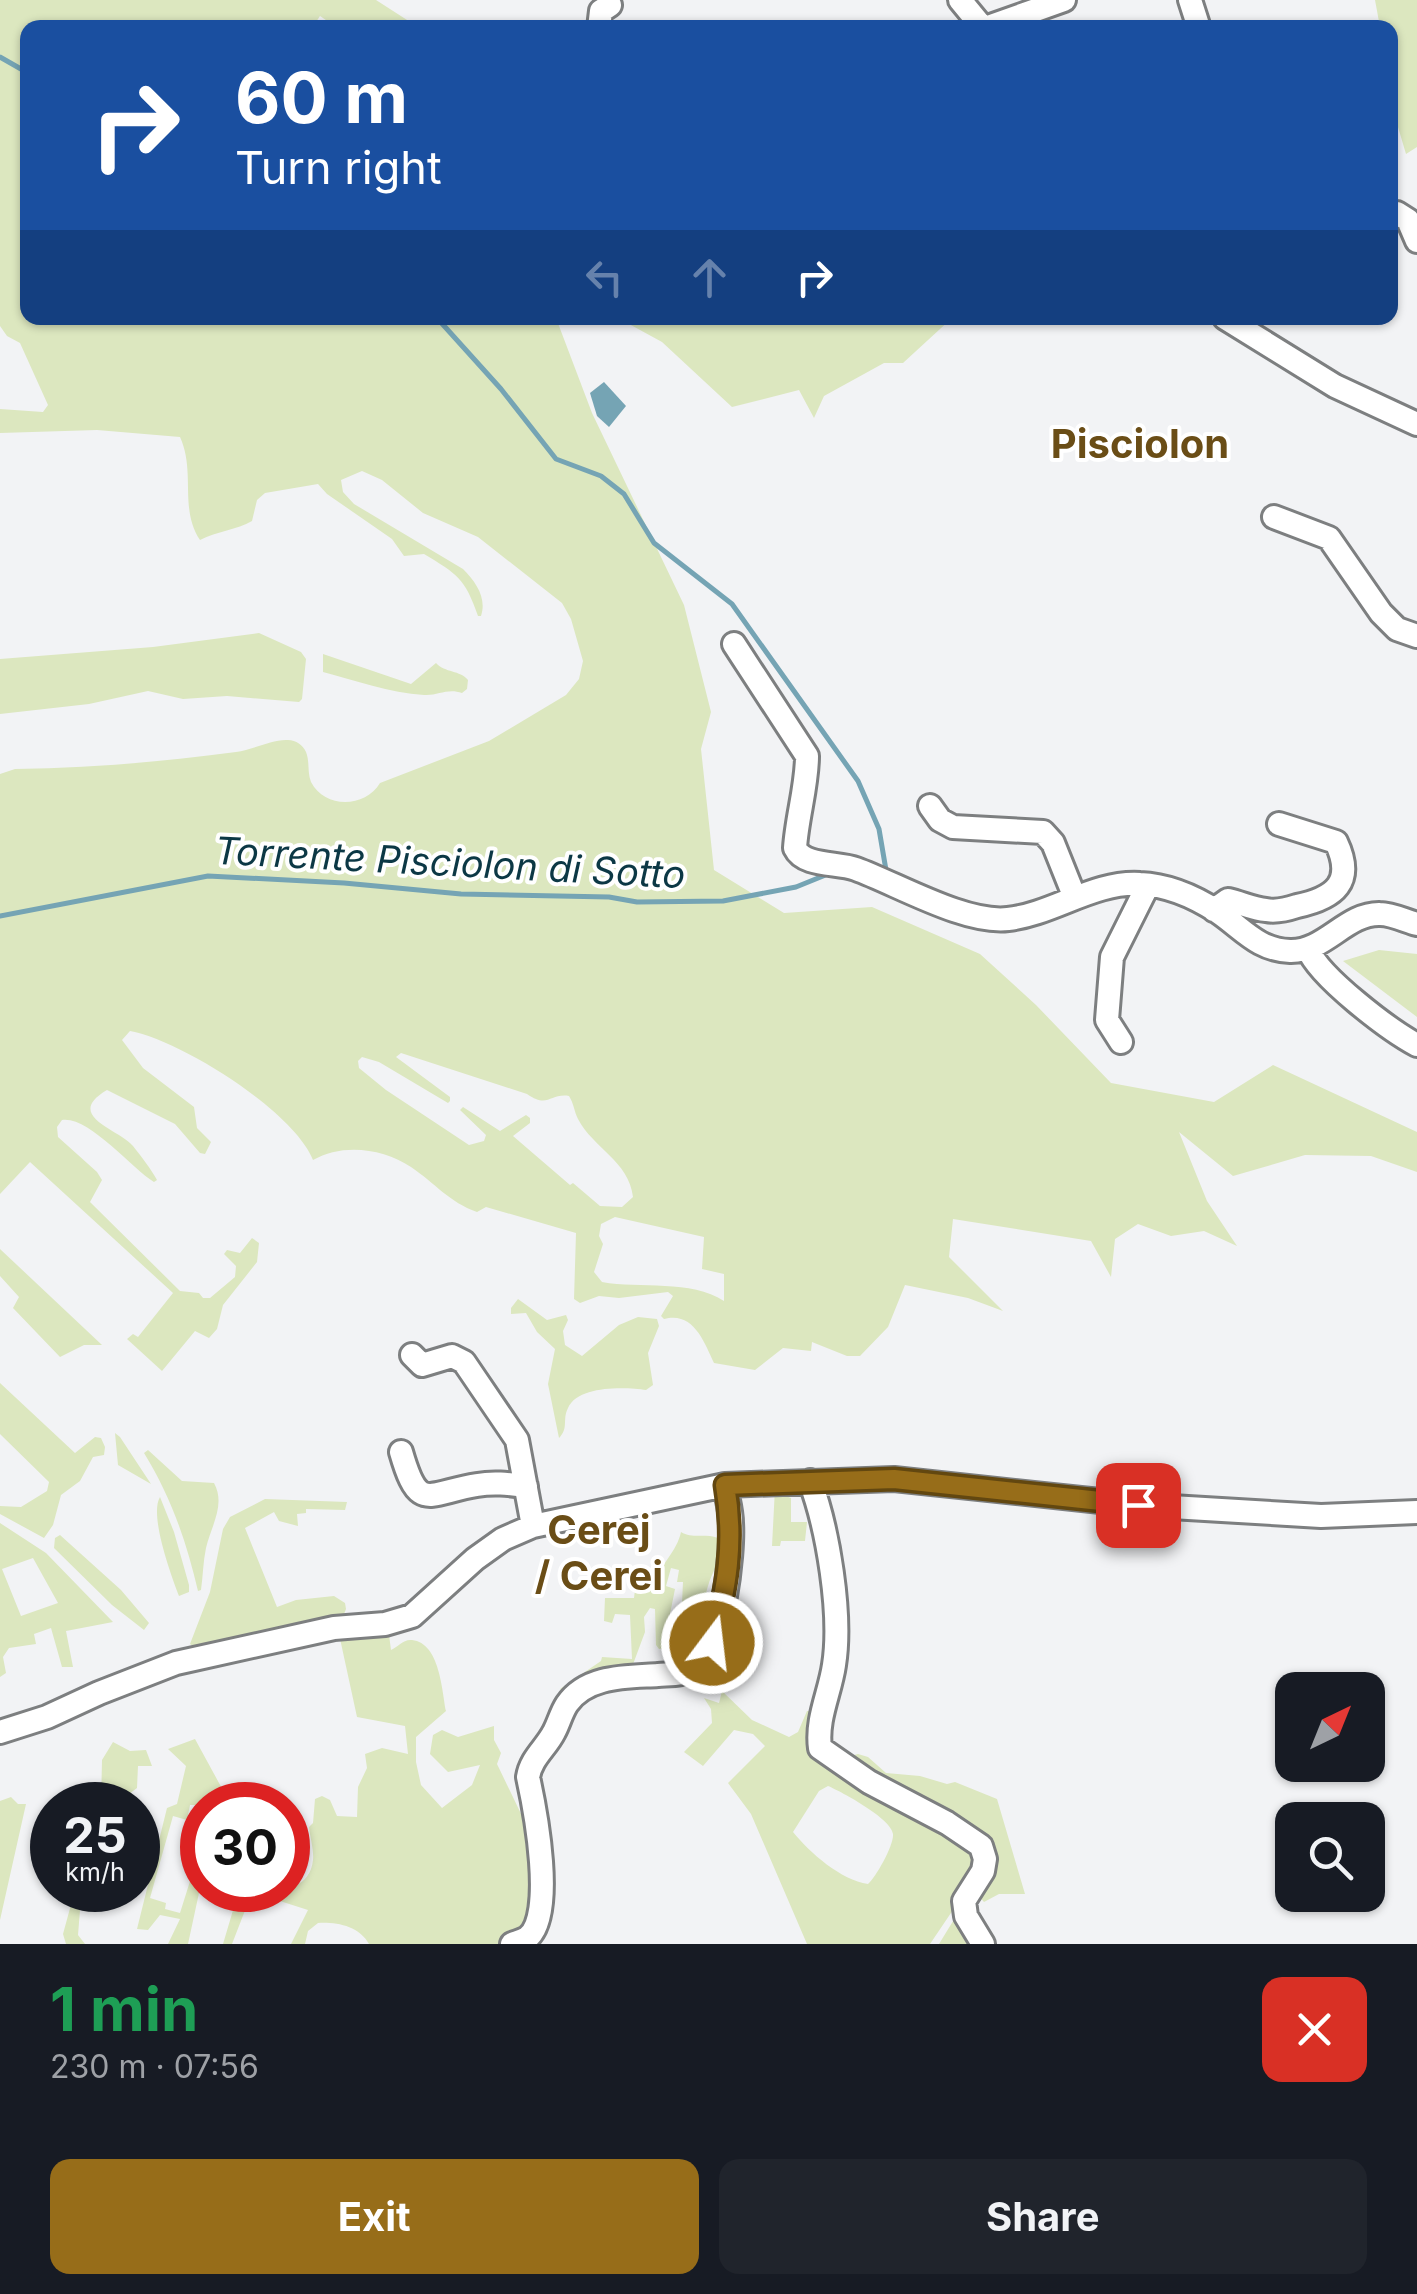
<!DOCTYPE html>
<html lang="en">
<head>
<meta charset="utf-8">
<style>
	:root { --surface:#171b24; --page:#20242c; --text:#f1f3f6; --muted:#9ea1a6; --accent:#976d19 }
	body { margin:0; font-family:Inter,sans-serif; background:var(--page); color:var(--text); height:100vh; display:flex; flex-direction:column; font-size:38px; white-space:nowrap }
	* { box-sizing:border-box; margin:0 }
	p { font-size:32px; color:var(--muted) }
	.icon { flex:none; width:55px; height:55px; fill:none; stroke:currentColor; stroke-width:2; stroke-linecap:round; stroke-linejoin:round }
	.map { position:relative; height:1944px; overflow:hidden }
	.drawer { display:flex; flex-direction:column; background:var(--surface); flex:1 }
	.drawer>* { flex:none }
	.guide { position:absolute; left:20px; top:20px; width:1378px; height:305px; border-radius:20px; box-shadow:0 2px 8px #0004; background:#1a4fa0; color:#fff; overflow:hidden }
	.needle { width:65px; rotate:43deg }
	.controls { position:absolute; left:1275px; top:1672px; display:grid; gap:20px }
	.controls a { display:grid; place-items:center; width:110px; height:110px; border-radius:20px; background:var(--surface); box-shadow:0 2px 8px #0004; font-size:50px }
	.speed { position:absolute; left:30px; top:1782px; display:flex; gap:20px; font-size:50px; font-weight:700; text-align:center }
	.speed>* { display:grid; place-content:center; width:130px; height:130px; border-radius:50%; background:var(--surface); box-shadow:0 2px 8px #0004; line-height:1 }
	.speed small { font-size:25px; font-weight:400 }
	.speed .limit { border:15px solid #d22; background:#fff; color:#111 }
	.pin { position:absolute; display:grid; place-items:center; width:85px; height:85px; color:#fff; margin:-42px; border-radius:20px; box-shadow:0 5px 15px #0006 }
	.me { position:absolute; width:110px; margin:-55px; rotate:15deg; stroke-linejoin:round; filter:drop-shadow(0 0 8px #0008) }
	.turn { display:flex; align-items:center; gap:35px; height:210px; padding:0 50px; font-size:45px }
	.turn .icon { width:130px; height:130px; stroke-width:2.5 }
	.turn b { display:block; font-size:70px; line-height:85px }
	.lanes { display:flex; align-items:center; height:95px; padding:0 50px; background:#0003; justify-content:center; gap:50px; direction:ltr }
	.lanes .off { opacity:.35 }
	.round { display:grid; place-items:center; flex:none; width:105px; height:105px; border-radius:20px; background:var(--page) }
	.overview { display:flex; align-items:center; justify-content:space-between; height:170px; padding:0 50px }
	h1 { font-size:60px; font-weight:700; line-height:75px; color:#1e9e55 }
	.cta { display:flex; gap:20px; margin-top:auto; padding:20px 50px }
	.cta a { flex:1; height:115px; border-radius:20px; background:var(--accent); color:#fff; font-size:40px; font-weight:700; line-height:115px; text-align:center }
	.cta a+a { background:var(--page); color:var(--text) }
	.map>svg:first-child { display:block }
	.green { fill:#dce7bf; fill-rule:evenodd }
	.water { fill:#75a4b4 }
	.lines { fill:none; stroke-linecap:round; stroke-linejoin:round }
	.stream { stroke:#75a4b4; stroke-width:5 }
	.minor-casing { stroke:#7d7f80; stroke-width:28 }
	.minor { stroke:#fff; stroke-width:22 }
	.route-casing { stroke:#624710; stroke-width:25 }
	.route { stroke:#976d19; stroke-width:18 }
	.labels { text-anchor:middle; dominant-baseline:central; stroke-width:8; stroke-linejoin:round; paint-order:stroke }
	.water-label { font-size:38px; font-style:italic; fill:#0c3845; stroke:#fff }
	.quarter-label { font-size:40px; font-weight:bold; fill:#6a4d16; stroke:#fff }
</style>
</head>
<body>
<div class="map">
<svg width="1417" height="1944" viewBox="0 0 1417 1944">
	<rect width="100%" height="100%" fill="#f2f3f5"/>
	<path class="green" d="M0,0H376L418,27H336L320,16L312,28H28V318H556L592,413L684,605L711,712L701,749L714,870L784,913L872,907L980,954L1036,1005L1111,1083L1214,1102L1273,1065L1417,1132V1172L1371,1156L1305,1155L1233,1176L1179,1132L1207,1201L1237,1246L1204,1231L1171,1236L1138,1224L1115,1239L1111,1277L1091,1241L953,1219L949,1257L1003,1311L968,1298L905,1285L888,1327L860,1356H847L812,1342L811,1351L783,1348L755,1370L714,1363C704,1341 693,1311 664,1319L661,1316L673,1296L668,1292L619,1298L599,1296L580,1303L574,1299L576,1233L486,1207L477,1212C449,1202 436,1184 411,1167C383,1148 342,1143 313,1160C294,1111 180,1040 130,1031L122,1040L143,1068L194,1107L197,1128L211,1142L205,1154L200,1153L175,1124L107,1090C63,1116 119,1129 133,1146C141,1156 151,1169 157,1180L154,1182C131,1168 89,1116 62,1120L57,1127L58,1137L97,1172L102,1180L90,1202L180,1291L199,1293L203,1298H210L235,1277L236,1266L224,1254L227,1250L240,1253L252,1238L259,1243L257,1262L223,1305L217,1329L209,1338L195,1331L162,1371L127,1339L133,1334L138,1337L173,1293L30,1162L0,1194V774L15,769C90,768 162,762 236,752C253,750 272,739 288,740C296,740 303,745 306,752C310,762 307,772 311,782C325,809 365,808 380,783L489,741L566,695L579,679L583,661L571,619L562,603L478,537L423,513L382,480L362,471L341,480L343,492L354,504L463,569C476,582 487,598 481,616H478C465,578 457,574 424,554L404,556L392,539L327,494L318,484L265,493L257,500L252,521C237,530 217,531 200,540C179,509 196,472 180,437L97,430L0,433V409L43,412L48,405L20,343L7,336L0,326ZM401,1053L527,1094C548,1109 550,1093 569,1096C574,1104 574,1111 578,1119C593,1148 629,1161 633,1197L622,1207L600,1206L573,1183L570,1185L513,1136L530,1123V1118L526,1115L500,1131L463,1107L460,1110L486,1135L484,1141L469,1145L386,1090L359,1068L358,1061L362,1057L379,1062L448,1103L450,1101V1097L396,1057ZM615,1217L704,1237L702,1269L724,1274V1301C691,1279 640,1289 602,1282L594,1272L603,1244L599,1236L601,1224Z
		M1375,0H1417V147L1406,154L1390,100V28L1380,27Z
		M618,318H952L903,363H884L824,396L814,418L799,390L732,407L662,342Z
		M259,633L301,652L306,659L302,699L299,702L227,696L183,699L148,691L89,704L0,714V659L153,647Z
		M323,654L411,684L436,663C445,673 460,670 468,680L467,689L462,693C447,688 438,696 424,695C390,693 354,680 323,672Z
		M1379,950L1417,954V1017L1343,961Z
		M0,1249L102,1345H84L60,1357L13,1308L19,1297L0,1276Z
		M518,1299L547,1320L566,1315L568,1320L563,1331L565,1345L582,1356L619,1325L638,1317L657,1319L659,1326L648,1353L653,1385L646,1390C626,1387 578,1385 568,1408C562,1420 569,1428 559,1438L548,1384L555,1349L537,1332L526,1313L511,1314V1308Z
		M0,1383L75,1453L95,1437L101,1438L105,1447L104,1455L93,1457L80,1481L61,1495L53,1525L44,1538L0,1514V1506L21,1507L47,1491L49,1482L0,1434Z
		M115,1433L120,1437L151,1484L118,1465Z
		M148,1450L182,1481L214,1483C226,1505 211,1526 206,1548C203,1562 203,1576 201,1590L198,1591C186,1540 171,1497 144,1453Z
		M775,1488L782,1489L783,1495L791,1498V1522H807L805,1541H781L780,1546H772Z
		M160,1497L174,1532L189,1585V1592L179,1596C171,1575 149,1515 160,1497Z
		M265,1499L347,1502L345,1510L306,1509V1513L297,1514L298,1526L279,1521L274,1512L245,1528L277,1607L296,1600L334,1596L345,1603L346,1609L342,1619L195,1648L190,1644L210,1592L223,1529L230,1517Z
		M0,1523L46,1553L113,1622L66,1631L73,1667H62L51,1628L34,1634L36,1644L9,1648L3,1657L6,1673L0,1677ZM33,1558L58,1603L21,1616L2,1569Z
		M681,1532C692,1539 705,1533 718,1538C725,1556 713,1569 708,1586C705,1594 706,1603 705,1611L700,1615L695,1614L692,1607L682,1603L683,1582H677L679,1570L671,1568L666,1586L675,1589L667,1629L670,1648L659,1649L656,1645L655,1609L650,1608L644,1617L645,1632L632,1667L565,1694L560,1689L601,1661L602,1657L632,1659L630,1615L615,1614L612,1623L604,1621L605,1598H634L636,1581L641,1572L647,1573V1581L654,1583C661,1564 677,1551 681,1532Z
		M60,1535L121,1590L149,1623L144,1630L112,1605L54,1548L55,1538Z
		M388,1627L391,1650C398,1647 403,1639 412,1640C440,1643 442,1691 446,1711L416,1737V1762L421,1785L442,1808L472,1785L480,1765L448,1772L430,1754L433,1735L442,1730L458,1737L494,1726V1740L501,1753L497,1764L523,1818L532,1821L541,1890L526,1927L501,1944H369C359,1926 337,1922 318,1923L308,1931L305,1944H291L308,1910L258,1894L251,1895L232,1944H223L239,1890C266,1890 309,1897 313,1860C314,1850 310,1837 309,1827L313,1823L315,1799L322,1796L330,1800L337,1816L357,1817L358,1787L367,1768L365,1754L382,1748L408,1754L405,1726L357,1717L339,1634Z
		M722,1691L752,1720L789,1737L798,1732L807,1711H810L814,1718L811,1730L981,1855L957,1904L930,1944H807L751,1814L728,1783L765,1746L753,1734L734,1730L703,1766L684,1752L712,1723L711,1709L704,1698L719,1703ZM828,1786C842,1792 892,1819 893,1834C894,1845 876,1877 868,1884C841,1880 810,1853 793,1832L819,1791Z
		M195,1739L231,1805H190L187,1820L173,1816L150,1898L166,1903L165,1909L180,1913L202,1843V1879L188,1944H168L180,1919L160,1915L148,1930L137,1929L167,1808L177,1804L186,1766L168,1749Z
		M113,1742L130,1751L146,1750L152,1766H138L137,1788L129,1794L125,1805H101L102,1760Z
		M858,1754L868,1757L886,1773L920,1776L947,1784L955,1782L997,1799L1025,1894H999L984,1902L977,1894C984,1879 998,1859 991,1843L847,1757Z
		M11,1797L18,1804H26L0,1920V1801Z
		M75,1890H96L90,1909L80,1910L78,1935L85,1944H66L63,1934Z
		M958,1913L982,1944H939Z"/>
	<path class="water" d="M604,382L626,406L609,427L597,416L590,393Z"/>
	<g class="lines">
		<path class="stream" d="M0,57L28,73
			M437,318L501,389L556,459L601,476L624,494L654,543L732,604L858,781L879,829L887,876
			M0,916L208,876L344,883L461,894L609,897L637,902L723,901L796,887L828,874"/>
		<defs>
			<path id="minor" d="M960,0L983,28
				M1190,0L1199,28
				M599,28L601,11L610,5
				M985,28L1064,0
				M1390,216L1397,213L1408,220L1417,241
				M1225,318L1335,386L1417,424
				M1274,517L1329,538L1381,613L1397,629L1417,636
				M734,644L807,756C807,786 797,817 795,848C804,867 838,862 856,869C897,884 965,924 1008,919C1053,914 1094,881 1140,884C1168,885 1195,897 1218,912C1243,929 1258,950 1290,951C1325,952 1346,913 1380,914C1392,914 1406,921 1417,924
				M930,806L940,820L953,827L1043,832L1053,843L1075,898
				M1214,910L1228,900C1241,903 1254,909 1266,910C1276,912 1288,909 1297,906C1335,898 1355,882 1336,842L1279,824
				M1308,949C1319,977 1389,1030 1417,1045
				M1121,1042L1107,1020L1112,957L1148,885
				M412,1355L422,1365L452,1356L464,1362L517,1440L533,1526
				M401,1452C419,1514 427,1493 477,1485C494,1482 509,1484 526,1486
				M810,1481C828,1529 842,1614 834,1665C830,1693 816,1719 820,1748L869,1782L947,1823L981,1846L985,1859L983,1871L964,1901L966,1916L983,1944
				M0,1732L47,1717L99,1693L176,1663L334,1628L385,1624L412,1616L475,1559L503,1539L533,1526L725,1485L894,1479L1138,1505L1321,1516L1417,1512
				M512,1944C517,1942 522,1941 527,1938C556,1917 535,1809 528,1777C531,1758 546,1748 554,1732C559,1723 561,1713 567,1704C587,1675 627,1677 658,1675C670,1674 684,1675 695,1668C723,1651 733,1553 731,1523C731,1510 727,1498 725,1485"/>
		</defs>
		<use href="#minor" class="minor-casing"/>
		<use href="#minor" class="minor"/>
	</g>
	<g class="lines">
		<defs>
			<path id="route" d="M712,1643C727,1588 735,1542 725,1485L894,1479L1138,1505"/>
		</defs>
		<use href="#route" class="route-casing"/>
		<use href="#route" class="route"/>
	</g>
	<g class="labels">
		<g class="water-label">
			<text transform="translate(450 862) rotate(3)">Torrente Pisciolon di Sotto</text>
		</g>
		<g class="quarter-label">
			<text x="1140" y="443">Pisciolon</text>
			<text x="599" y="1529">Cerej<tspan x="599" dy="46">/ Cerei</tspan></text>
		</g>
	</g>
</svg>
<div class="controls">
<a><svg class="needle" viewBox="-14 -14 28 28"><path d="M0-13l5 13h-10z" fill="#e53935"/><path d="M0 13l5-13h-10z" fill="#9ea1a6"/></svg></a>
<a><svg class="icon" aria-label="search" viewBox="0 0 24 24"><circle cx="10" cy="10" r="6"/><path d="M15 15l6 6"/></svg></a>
</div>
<div class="speed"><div>25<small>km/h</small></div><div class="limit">30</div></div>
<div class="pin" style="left:1138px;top:1505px;background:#d93025"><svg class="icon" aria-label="arrive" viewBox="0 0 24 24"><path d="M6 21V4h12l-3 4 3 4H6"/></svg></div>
<svg class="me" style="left:712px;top:1643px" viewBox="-20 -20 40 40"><circle r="17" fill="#976d19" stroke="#fff" stroke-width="3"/><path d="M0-11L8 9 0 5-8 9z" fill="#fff"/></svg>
<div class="guide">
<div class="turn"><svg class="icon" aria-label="right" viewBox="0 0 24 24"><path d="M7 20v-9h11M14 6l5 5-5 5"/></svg><div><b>60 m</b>Turn right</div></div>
<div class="lanes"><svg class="icon off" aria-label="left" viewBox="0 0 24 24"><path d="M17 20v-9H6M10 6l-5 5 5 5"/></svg><svg class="icon off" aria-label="ahead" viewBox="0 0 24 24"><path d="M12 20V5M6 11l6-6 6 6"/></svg><svg class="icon" aria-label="right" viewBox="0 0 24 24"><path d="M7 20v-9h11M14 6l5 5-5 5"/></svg></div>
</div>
</div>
<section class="drawer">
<div class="overview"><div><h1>1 min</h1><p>230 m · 07:56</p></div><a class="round" style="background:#d93025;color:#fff"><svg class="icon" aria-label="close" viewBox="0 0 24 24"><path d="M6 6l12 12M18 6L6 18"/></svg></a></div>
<div class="cta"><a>Exit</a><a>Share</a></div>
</section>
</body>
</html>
